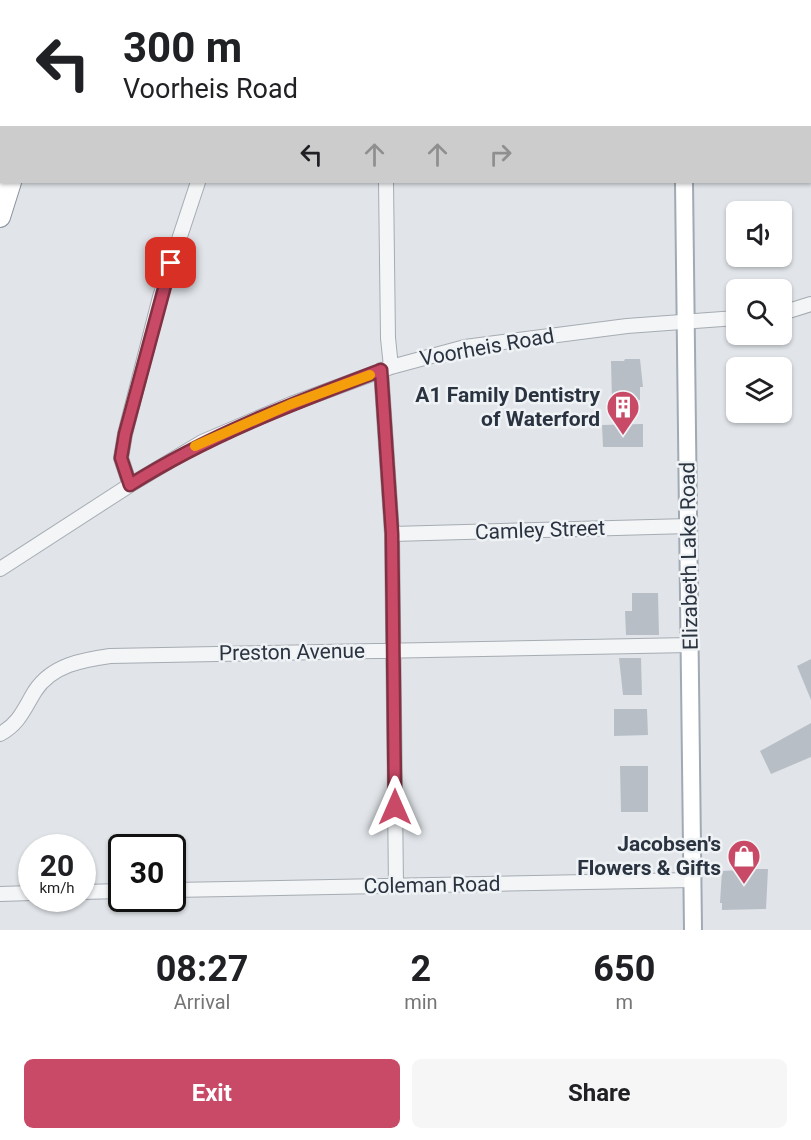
<!DOCTYPE html>
<html lang="en">
<head>
<meta charset="utf-8">
<style>
	:root { --surface:#fff; --page:#f6f6f6; --text:#202124; --muted:#757577; --accent:#c94a67 }
	body { margin:0; font-family:Roboto,sans-serif; background:var(--page); color:var(--text); height:100vh; display:flex; flex-direction:column; font-size:22px; white-space:nowrap }
	* { box-sizing:border-box; margin:0 }
	p { font-size:20px; color:var(--muted) }
	.icon { flex:none; width:33px; height:33px; fill:none; stroke:currentColor; stroke-width:2; stroke-linecap:round; stroke-linejoin:round }
	.map { position:relative; height:930px; overflow:hidden }
	.details { display:flex; flex-direction:column; background:var(--surface); flex:1 }
	.details>* { flex:none }
	.guide { position:absolute; left:0px; top:0px; width:812px; height:183px; box-shadow:0 2px 4px #0004; background:#fff; color:var(--text); overflow:hidden }
	.fabs { position:absolute; left:726px; top:201px; display:grid; gap:12px }
	.fabs a { display:grid; place-items:center; width:66px; height:66px; border-radius:9px; background:var(--surface); box-shadow:0 2px 4px #0004; font-size:30px }
	.speed { position:absolute; left:18px; top:834px; display:flex; gap:12px; font-size:30px; font-weight:700; text-align:center }
	.speed>* { display:grid; place-content:center; width:78px; height:78px; border-radius:50%; background:var(--surface); box-shadow:0 2px 4px #0004; line-height:1 }
	.speed small { font-size:15px; font-weight:400 }
	.speed .limit { border:3px solid #111; border-radius:9px; background:#fff; color:#111 }
	.pin { position:absolute; display:grid; place-items:center; width:51px; height:51px; color:#fff; margin:-26px; border-radius:12px; box-shadow:0 3px 9px #0006 }
	.me { position:absolute; width:66px; margin:-33px; rotate:0deg; stroke-linejoin:round; filter:drop-shadow(0 0 4px #0008) }
	.turn { display:flex; align-items:center; gap:21px; height:126px; padding:0 24px; font-size:27px }
	.turn .icon { width:78px; height:78px; stroke-width:2.5 }
	.turn b { display:block; font-size:42px; line-height:51px }
	.lanes { display:flex; align-items:center; height:57px; padding:0 24px; background:#0003; justify-content:center; gap:30px; direction:ltr }
	.lanes .off { opacity:.35 }
	.eta { display:flex; justify-content:space-evenly; align-items:center; height:102px; text-align:center }
	.eta b { font-size:36px; font-weight:700; line-height:42px }
	.primary-button { display:flex; gap:12px; margin-top:auto; padding:12px 24px }
	.primary-button a { flex:1; height:69px; border-radius:9px; background:var(--accent); color:#fff; font-size:24px; font-weight:700; line-height:69px; text-align:center }
	.primary-button a+a { background:var(--page); color:var(--text) }
	.map>svg:first-child { display:block }
	.green { fill:#c7d3c2 }
	.building { fill:#b8bec6 }
	.lines { fill:none; stroke-linecap:round; stroke-linejoin:round }
	.minor-casing { stroke:#a6acb3; stroke-width:16 }
	.major-casing { stroke:#a0aab4; stroke-width:20 }
	.highway-casing { stroke:#89939f; stroke-width:22 }
	.minor { stroke:#f3f5f7; stroke-width:14 }
	.major { stroke:#fff; stroke-width:16 }
	.highway { stroke:#fff; stroke-width:20 }
	.route-casing { stroke:#833043; stroke-width:15 }
	.route { stroke:#c94a67; stroke-width:10 }
	.slow { stroke:#f59e0b; stroke-width:10 }
	.labels { text-anchor:middle; dominant-baseline:central; stroke-width:5; stroke-linejoin:round; paint-order:stroke }
	.street-label { font-size:21px; fill:#2a3340; stroke:#f0f3f6 }
	.poi-label { font-size:21px; font-weight:bold; fill:#2a3340; stroke:#f0f3f6; text-anchor:end }
</style>
</head>
<body>
<div class="map">
<svg width="811" height="930" viewBox="0 0 811 930">
	<rect width="100%" height="100%" fill="#e1e5e9"/>
	<path class="green" d="M0,0H56L2,2L1,76Z"/>
	<path class="building" d="M625,359H640L643,387H640V400L612,402L611,361H624Z
		M643,424V447H603L602,425Z
		M632,593H658L659,635H626L625,611H632Z
		M619,658H641L642,695H623Z
		M811,659V700L797,666Z
		M614,709H647L648,735L614,736Z
		M811,723V757L771,774L760,751Z
		M620,766H648V812H621Z
		M757,869H768L766,909L722,910V903H720L722,871Z"/>
	<g class="lines">
		<defs>
			<path id="minor" d="M438,0L440,2
				M270,2V0
				M386,182L388,338L391,367
				M782,313L811,304
				M381,370L392,534L396,885
				M130,485L121,458L125,434L160,297L198,182
				M392,534L689,526
				M0,569L130,485L202,442L291,404L391,367L465,347L627,326L736,318
				M0,734C19,724 24,709 35,691C52,665 82,660 110,656L690,645
				M172,890L692,880
				M82,892L122,891
				M0,894L32,893"/>
			<path id="major" d="M682,0V2
				M684,182L693,930"/>
			<path id="highway" d="M77,2L78,0
				M0,217L11,182"/>
		</defs>
		<use href="#minor" class="minor-casing"/>
		<use href="#major" class="major-casing"/>
		<use href="#highway" class="highway-casing"/>
		<use href="#minor" class="minor"/>
		<use href="#major" class="major"/>
		<use href="#highway" class="highway"/>
	</g>
	<g class="lines">
		<defs>
			<path id="route" d="M171,263L125,434L121,458L130,485C209,435 294,403 381,370L392,534L395,807"/>
		</defs>
		<use href="#route" class="route-casing"/>
		<use href="#route" class="route"/>
		<path class="slow" d="M195,446L291,404L370,375"/>
	</g>
	<defs>
		<symbol id="building-pin" viewBox="-11 -11 22 30"><path d="M0 17L-7.5 6A9.5 9.5 0 1 1 7.5 6Z" fill="#c94a67" stroke="#f0f3f6"/><path d="M-4-6H4V6H1V3H-1V6H-4ZM-2.5-4.3h1.7v1.8h-1.7ZM.8-4.3h1.7v1.8H.8ZM-2.5-1h1.7V.8h-1.7ZM.8-1h1.7V.8H.8Z" fill="#fff"/></symbol>
		<symbol id="shop-pin" viewBox="-11 -11 22 30"><path d="M0 17L-7.5 6A9.5 9.5 0 1 1 7.5 6Z" fill="#c94a67" stroke="#f0f3f6"/><path d="M-5-2.5h2.3a2.7 3.5 0 0 1 5.4 0H5L5.5 6h-11ZM-1.5-2.5h3a1.5 2.3 0 0 0-3 0Z" fill="#fff"/></symbol>
	</defs>
	<g fill-rule="evenodd">
		<use href="#building-pin" x="604" y="388" width="38" height="52"/>
		<use href="#shop-pin" x="725" y="837" width="38" height="52"/>
	</g>
	<g class="labels">
		<g class="street-label">
			<text transform="translate(487 347) rotate(-10)">Voorheis Road</text>
			<text transform="translate(540 530) rotate(-2)">Camley Street</text>
			<text transform="translate(689 556) rotate(-91)">Elizabeth Lake Road</text>
			<text transform="translate(292 652) rotate(-1)">Preston Avenue</text>
			<text transform="translate(432 885) rotate(-1)">Coleman Road</text>
		</g>
		<g class="poi-label">
			<text x="600" y="395">A1 Family Dentistry<tspan x="600" dy="24">of Waterford</tspan></text>
			<text x="721" y="844">Jacobsen's<tspan x="721" dy="24">Flowers &amp; Gifts</tspan></text>
		</g>
	</g>
</svg>
<div class="fabs">
<a><svg class="icon" aria-label="sound" viewBox="0 0 24 24"><path d="M4 9h4l5-4v14l-5-4H4zM17 9q2 3 0 6"/></svg></a>
<a><svg class="icon" aria-label="search" viewBox="0 0 24 24"><circle cx="10" cy="10" r="6"/><path d="M15 15l6 6"/></svg></a>
<a><svg class="icon" aria-label="layers" viewBox="0 0 24 24"><path d="M12 4l9 5-9 5-9-5zM3 14l9 5 9-5"/></svg></a>
</div>
<div class="speed"><div>20<small>km/h</small></div><div class="limit">30</div></div>
<div class="pin" style="left:171px;top:263px;background:#d93025"><svg class="icon" aria-label="arrive" viewBox="0 0 24 24"><path d="M6 21V4h12l-3 4 3 4H6"/></svg></div>
<svg class="me" style="left:395px;top:807px" viewBox="-20 -20 40 40"><path d="M0-17L14 15 0 8-14 15z" fill="#c94a67" stroke="#fff" stroke-width="4"/></svg>
<div class="guide">
<div class="turn"><svg class="icon" aria-label="left" viewBox="0 0 24 24"><path d="M17 20v-9H6M10 6l-5 5 5 5"/></svg><div><b>300 m</b>Voorheis Road</div></div>
<div class="lanes"><svg class="icon" aria-label="left" viewBox="0 0 24 24"><path d="M17 20v-9H6M10 6l-5 5 5 5"/></svg><svg class="icon off" aria-label="ahead" viewBox="0 0 24 24"><path d="M12 20V5M6 11l6-6 6 6"/></svg><svg class="icon off" aria-label="ahead" viewBox="0 0 24 24"><path d="M12 20V5M6 11l6-6 6 6"/></svg><svg class="icon off" aria-label="right" viewBox="0 0 24 24"><path d="M7 20v-9h11M14 6l5 5-5 5"/></svg></div>
</div>
</div>
<section class="details">
<div class="eta">
<div><b>08:27</b><p>Arrival</p></div>
<div><b>2</b><p>min</p></div>
<div><b>650</b><p>m</p></div>
</div>
<div class="primary-button"><a>Exit</a><a>Share</a></div>
</section>
</body>
</html>
